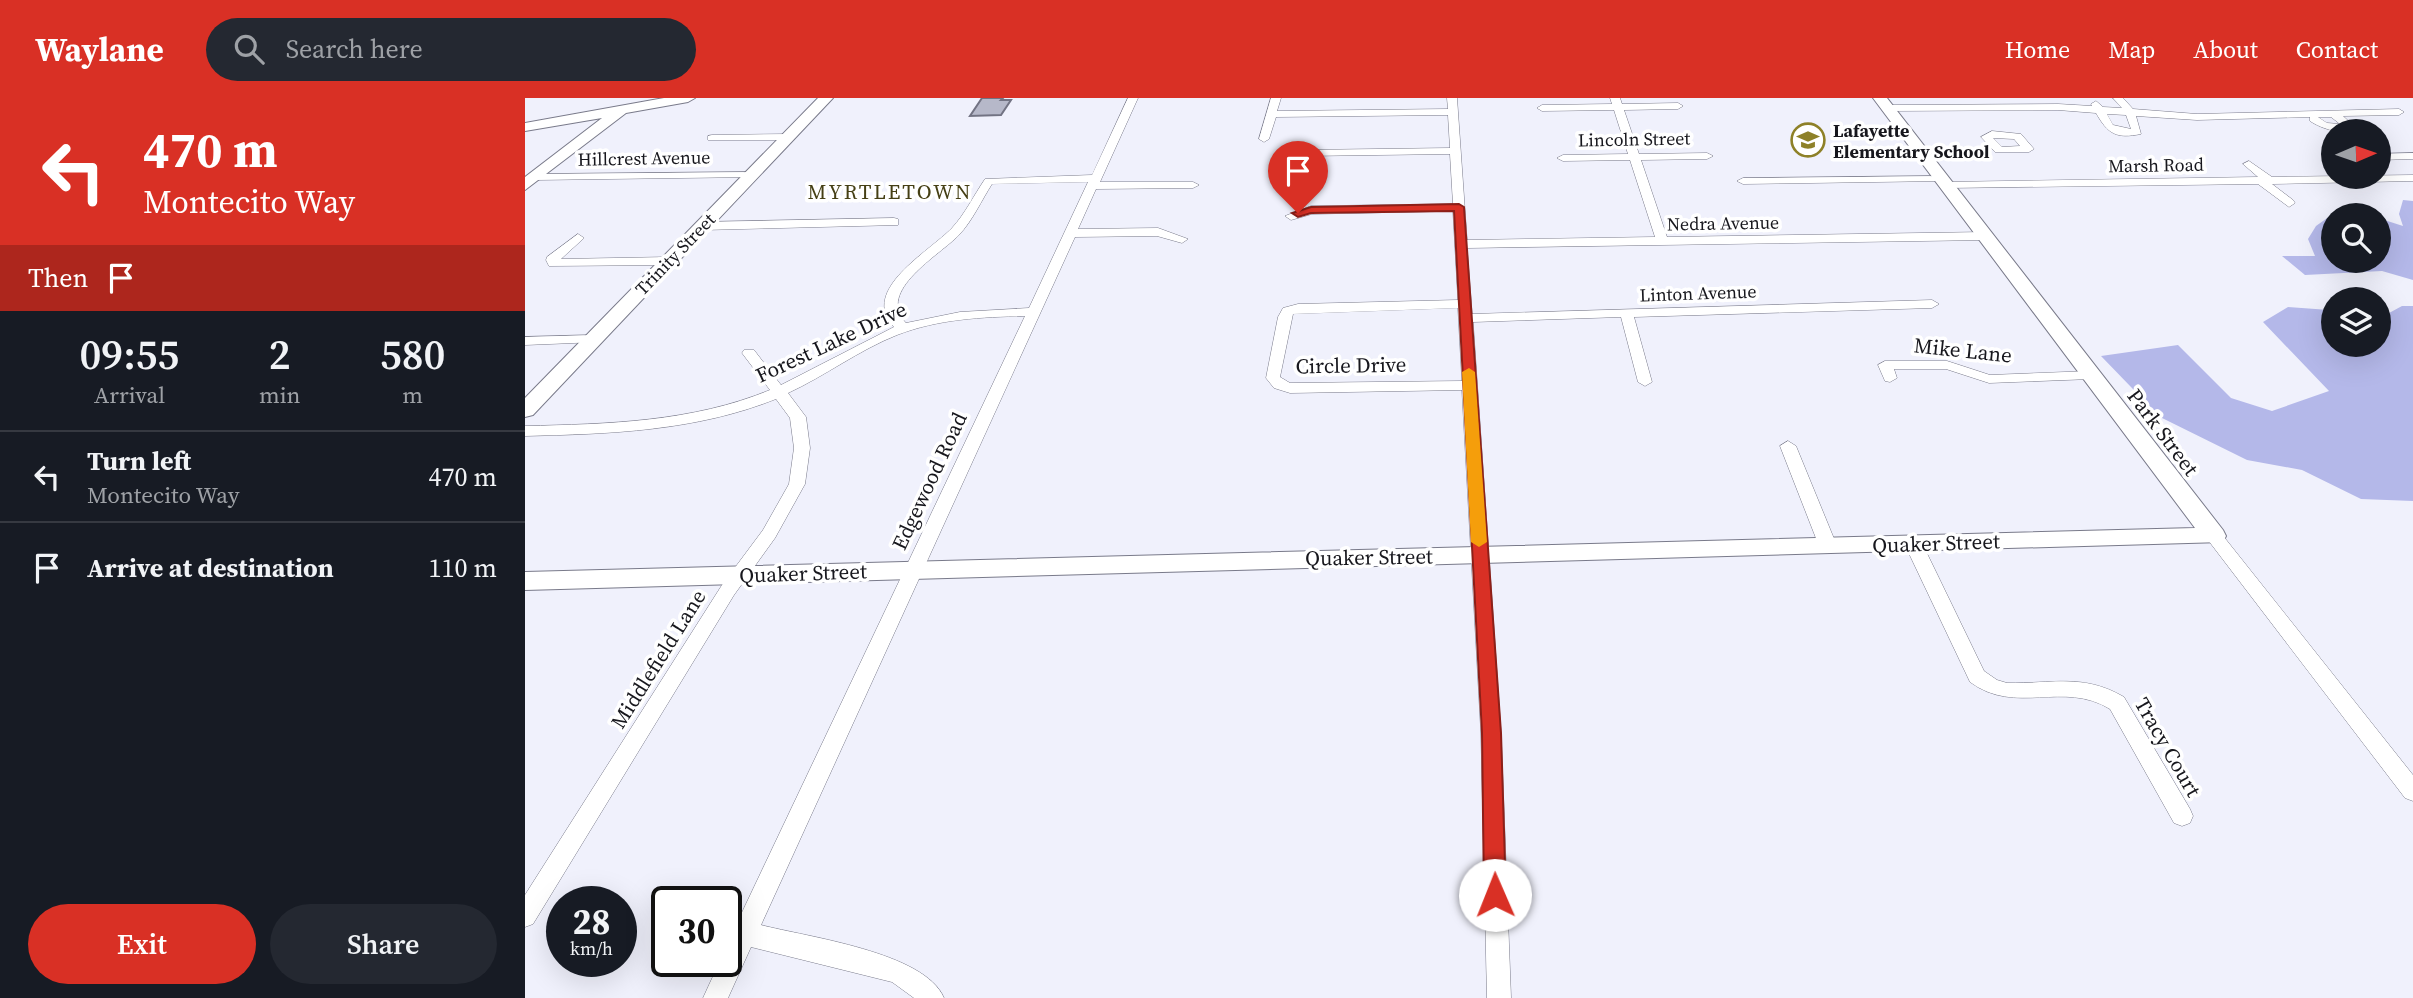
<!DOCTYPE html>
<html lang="en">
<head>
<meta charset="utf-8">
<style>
	:root { --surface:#171b24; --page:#242831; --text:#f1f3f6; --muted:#9ea1a6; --line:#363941; --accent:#d93025 }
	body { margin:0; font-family:"Source Serif 4",serif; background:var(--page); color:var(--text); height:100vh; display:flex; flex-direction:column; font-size:26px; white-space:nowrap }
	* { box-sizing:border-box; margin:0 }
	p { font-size:23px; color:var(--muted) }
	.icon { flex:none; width:38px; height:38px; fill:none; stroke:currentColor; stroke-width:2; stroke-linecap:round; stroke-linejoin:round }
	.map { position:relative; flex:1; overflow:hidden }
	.panel { display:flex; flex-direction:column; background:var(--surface); width:525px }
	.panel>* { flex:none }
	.hud { background:#d93025; color:#fff; overflow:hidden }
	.needle { width:46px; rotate:88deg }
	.fabs { position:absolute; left:1796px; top:21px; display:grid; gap:14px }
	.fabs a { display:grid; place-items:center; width:70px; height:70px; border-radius:50%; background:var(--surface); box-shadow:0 7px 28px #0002; font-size:35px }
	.speed { position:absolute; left:21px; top:788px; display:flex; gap:14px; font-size:35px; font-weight:700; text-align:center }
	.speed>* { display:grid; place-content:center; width:91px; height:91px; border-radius:50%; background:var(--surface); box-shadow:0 7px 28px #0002; line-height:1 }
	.speed small { font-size:18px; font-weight:400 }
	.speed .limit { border:4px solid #111; border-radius:10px; background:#fff; color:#111 }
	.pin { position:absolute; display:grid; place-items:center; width:60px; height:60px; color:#fff; margin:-72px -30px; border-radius:50% 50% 50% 0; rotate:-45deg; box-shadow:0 0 7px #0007 }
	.pin .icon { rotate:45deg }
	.me { position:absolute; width:77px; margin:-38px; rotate:359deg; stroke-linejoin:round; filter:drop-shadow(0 0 5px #0008) }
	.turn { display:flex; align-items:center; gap:24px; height:147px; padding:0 28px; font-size:32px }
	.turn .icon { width:91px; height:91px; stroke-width:2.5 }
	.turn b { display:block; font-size:49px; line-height:60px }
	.then { display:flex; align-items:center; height:66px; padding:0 28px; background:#0003; gap:14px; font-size:26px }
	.eta { display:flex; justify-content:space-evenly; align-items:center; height:119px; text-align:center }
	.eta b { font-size:42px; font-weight:600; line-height:49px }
	.button { display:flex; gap:14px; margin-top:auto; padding:14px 28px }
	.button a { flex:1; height:80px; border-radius:42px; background:var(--accent); color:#fff; font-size:28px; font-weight:600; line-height:80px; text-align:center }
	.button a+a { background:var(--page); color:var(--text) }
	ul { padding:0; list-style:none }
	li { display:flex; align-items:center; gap:21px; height:91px; padding:0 28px; border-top:2px solid var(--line) }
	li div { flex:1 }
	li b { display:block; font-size:26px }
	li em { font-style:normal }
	header { display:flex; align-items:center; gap:42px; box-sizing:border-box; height:98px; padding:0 35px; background:var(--accent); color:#fff }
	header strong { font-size:33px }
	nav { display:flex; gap:38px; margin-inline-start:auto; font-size:24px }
	.search { width:490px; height:63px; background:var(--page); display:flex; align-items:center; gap:18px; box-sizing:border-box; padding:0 24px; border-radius:38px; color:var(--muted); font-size:26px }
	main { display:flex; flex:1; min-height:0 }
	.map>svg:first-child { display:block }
	.forest { fill:#b4b8e9 }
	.building { fill:#b6b8c9; stroke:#727383; stroke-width:2 }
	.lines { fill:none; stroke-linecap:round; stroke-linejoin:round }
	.street-casing { stroke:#797a8a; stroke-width:1 }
	.secondary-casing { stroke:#797a8a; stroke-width:2 }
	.street { fill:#fff; fill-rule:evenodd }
	.secondary { fill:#fff; fill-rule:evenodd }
	.route { fill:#d93025; stroke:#8d1f18; stroke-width:2 }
	.slow { fill:#f59e0b }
	.labels { text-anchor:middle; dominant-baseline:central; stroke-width:7; stroke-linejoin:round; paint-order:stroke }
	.far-poi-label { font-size:18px; font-weight:bold; fill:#17171d; stroke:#fff; text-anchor:start }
	.far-street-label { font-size:18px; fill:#17171d; stroke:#fff }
	.far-quarter-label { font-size:21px; letter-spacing:2px; fill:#453f15; stroke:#fff }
	.street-label { font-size:21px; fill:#17171d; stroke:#fff }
</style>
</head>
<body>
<header>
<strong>Waylane</strong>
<div class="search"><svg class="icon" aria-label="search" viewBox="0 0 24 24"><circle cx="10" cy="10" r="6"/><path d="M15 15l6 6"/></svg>Search here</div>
<nav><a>Home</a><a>Map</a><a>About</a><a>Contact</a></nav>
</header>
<main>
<section class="panel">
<div class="hud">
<div class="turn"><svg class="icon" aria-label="left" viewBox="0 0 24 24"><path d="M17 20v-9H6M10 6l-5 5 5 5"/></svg><div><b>470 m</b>Montecito Way</div></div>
<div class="then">Then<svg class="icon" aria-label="arrive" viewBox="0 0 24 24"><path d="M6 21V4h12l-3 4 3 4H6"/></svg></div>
</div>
<div class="eta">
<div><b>09:55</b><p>Arrival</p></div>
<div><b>2</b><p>min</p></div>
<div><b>580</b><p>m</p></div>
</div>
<ul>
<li><svg class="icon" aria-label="left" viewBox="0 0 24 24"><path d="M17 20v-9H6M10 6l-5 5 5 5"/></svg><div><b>Turn left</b><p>Montecito Way</p></div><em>470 m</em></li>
<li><svg class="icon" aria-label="arrive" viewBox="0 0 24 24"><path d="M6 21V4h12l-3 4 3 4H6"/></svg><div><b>Arrive at destination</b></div><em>110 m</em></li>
</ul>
<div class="button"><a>Exit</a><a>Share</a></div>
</section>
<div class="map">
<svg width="1888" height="900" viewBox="0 0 1888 900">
	<rect width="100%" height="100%" fill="#f0f1fc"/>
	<path class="forest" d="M1878,102L1888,103V182L1857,173L1780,177L1757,158H1790L1783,141L1791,128L1819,108L1846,117H1808V163H1853V120L1878,128L1874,116Z
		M1877,208H1888V403L1836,401L1777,372L1722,362L1635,319L1576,258L1653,247L1706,300L1747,313L1804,293L1738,224L1763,209L1804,212L1808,214V247H1853V221Z"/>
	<path class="building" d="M457,0H478L476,2H486L476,17L445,18Z"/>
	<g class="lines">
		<defs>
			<path id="street" d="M603,0H613L575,84H668L674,87L668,90L571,91L553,131L633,130L663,141L657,145L632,138L550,139L236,827C282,839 400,854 419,900H389L367,884L226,849L203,900H178L195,863H201V849L211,827L500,218C457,219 413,221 372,237C334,252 300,278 263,295L281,319L285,350L280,386L250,440L209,497L8,826L0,829V797L197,487L238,432L264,386L269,350L265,320L251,301C171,333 85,336 0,338V328C83,326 167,324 245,292L217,255L219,252H229L256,287L369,229C334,192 404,154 427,130C440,116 449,97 460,81L567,77ZM563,84L504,210L435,214L381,225C350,193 415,157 434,137C448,122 456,103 467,86Z
				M746,0H756L752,13L923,11L922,0H932L942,142L1130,139L1105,62L1038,63L1032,60L1038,57L1103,56L1089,12L1017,13L1012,10L1017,7L1087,6L1085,0H1095L1097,6L1153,5L1158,8L1153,11L1099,12L1114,56L1182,55L1188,58L1182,61L1116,62L1142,139L1460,134L1466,138L1460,142L942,150L947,216L1407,202L1414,206L1407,210L1109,219L1127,284L1120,288L1113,284L1096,219L948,224L976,635L986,900H962L956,635L937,292L765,295L749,290L741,280L753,219L758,210L773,206L933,202L928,113L787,116L766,122L760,118L786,108L928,106L925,56L779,58L774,55L779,52L925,50L923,17L751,19L744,41L739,44L734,41ZM933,210L937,283L765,285L755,279L768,216Z
				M1588,0H1598L1608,11L1672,16L1874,11L1879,14L1874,17L1818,18L1831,30C1819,38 1797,31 1785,23V19L1672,22L1611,18L1616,36C1591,41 1583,36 1571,15L1533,12L1363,13L1358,10L1363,7L1533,6L1567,8L1566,6L1571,3L1578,9L1597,10ZM1582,16L1601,17L1606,31L1588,27ZM1793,19H1806L1815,26L1802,25Z
				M1467,33L1496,36L1509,51L1504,54H1470L1456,39ZM1468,40L1489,41L1495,48L1477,49Z
				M187,37L264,36L269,39L264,42H183V38Z
				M1888,55V61L1853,62V56Z
				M1724,63L1747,79L1888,77V83L1747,86L1768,102L1770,105L1764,109L1733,86L1421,90L1415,87L1421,84L1733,79L1718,66Z
				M232,74V78L228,79L11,82L5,79L11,76Z
				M1420,78V82L1416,83L1218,86L1212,83L1218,80Z
				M369,120L373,121V127L177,132L171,128L177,124Z
				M53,136L59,140L36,161L144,159L150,163L144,167L24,168L21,162L22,159Z
				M68,237L75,241L73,244L0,247V239Z
				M1360,263H1422L1465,277L1566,273L1573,277L1566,281L1464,285L1421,271H1369L1372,280L1365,284L1360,283L1353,267Z
				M1263,343L1271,348L1312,448L1309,452H1297L1294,448L1255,348Z
				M1689,432L1695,434L1888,677V703L1880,700L1683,442L1680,438L1683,434Z
				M1388,439L1397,445L1459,573L1472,582L1482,585C1527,586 1558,575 1599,599L1665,711L1668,718L1665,725L1657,728L1649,725L1585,611C1538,582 1491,618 1445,584L1379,445Z"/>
			<path id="secondary" d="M139,0H170L163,4L101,15L0,92V79L77,20L0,33V25Z
				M293,0H308L8,317L0,319V300Z
				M1348,0H1362L1698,432L1701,438L1698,444L0,492V474L1670,430Z"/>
		</defs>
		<use href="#street" class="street-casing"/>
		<use href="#secondary" class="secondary-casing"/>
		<use href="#street" class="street"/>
		<use href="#secondary" class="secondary"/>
	</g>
	<path class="route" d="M934,106L939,109L976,635L981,797L977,804L970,807L963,804L959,797L957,635L929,113L786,115L773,119L767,115L786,109Z"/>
	<path class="slow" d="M944,270L950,274L962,444L954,449L946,444L937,274Z"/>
	<defs>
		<symbol id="school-ring" viewBox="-11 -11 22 22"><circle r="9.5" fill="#fff" stroke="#8e8128" stroke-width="1.5"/><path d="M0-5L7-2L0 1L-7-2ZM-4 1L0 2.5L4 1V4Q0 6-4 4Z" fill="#8e8128"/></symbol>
	</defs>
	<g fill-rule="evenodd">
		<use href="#school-ring" x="1264" y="23" width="38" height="38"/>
	</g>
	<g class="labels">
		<g class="far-poi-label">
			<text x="1308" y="32">Lafayette<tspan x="1308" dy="21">Elementary School</tspan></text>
		</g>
		<g class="far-street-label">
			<text transform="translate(1109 41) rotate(-1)">Lincoln Street</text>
			<text transform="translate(119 60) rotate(-1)">Hillcrest Avenue</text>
			<text transform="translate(1631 67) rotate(-1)">Marsh Road</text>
			<text transform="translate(1198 125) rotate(-1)">Nedra Avenue</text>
			<text transform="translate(150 156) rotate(-46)">Trinity Street</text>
			<text transform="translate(1173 195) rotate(-2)">Linton Avenue</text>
		</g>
		<g class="far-quarter-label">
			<text x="365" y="93">MYRTLETOWN</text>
		</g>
		<g class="street-label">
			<text transform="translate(306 244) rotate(-25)">Forest Lake Drive</text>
			<text transform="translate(1438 252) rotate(6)">Mike Lane</text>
			<text transform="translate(826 267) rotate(-1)">Circle Drive</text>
			<text transform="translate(1638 334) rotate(53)">Park Street</text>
			<text transform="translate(404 383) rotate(-65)">Edgewood Road</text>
			<text transform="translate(1411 445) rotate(-2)">Quaker Street</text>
			<text transform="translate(844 459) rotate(-1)">Quaker Street</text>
			<text transform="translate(278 475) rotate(-2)">Quaker Street</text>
			<text transform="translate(133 561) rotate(-58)">Middlefield Lane</text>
			<text transform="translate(1643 649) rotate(60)">Tracy Court</text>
		</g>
	</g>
</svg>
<div class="fabs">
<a><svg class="needle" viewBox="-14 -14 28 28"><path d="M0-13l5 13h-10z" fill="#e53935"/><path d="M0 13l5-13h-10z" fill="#9ea1a6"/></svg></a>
<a><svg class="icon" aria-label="search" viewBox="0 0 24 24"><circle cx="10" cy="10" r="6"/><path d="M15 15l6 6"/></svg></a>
<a><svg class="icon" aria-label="layers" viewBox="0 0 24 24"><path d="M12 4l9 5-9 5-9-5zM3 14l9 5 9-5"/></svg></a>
</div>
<div class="speed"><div>28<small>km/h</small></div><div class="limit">30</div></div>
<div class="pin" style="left:773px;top:115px;background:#d93025"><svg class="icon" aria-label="arrive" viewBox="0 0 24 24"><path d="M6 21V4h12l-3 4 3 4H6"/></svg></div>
<svg class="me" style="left:970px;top:797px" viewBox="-20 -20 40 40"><circle r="19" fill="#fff"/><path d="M0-13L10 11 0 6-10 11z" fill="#d93025"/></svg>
</div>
</main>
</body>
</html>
